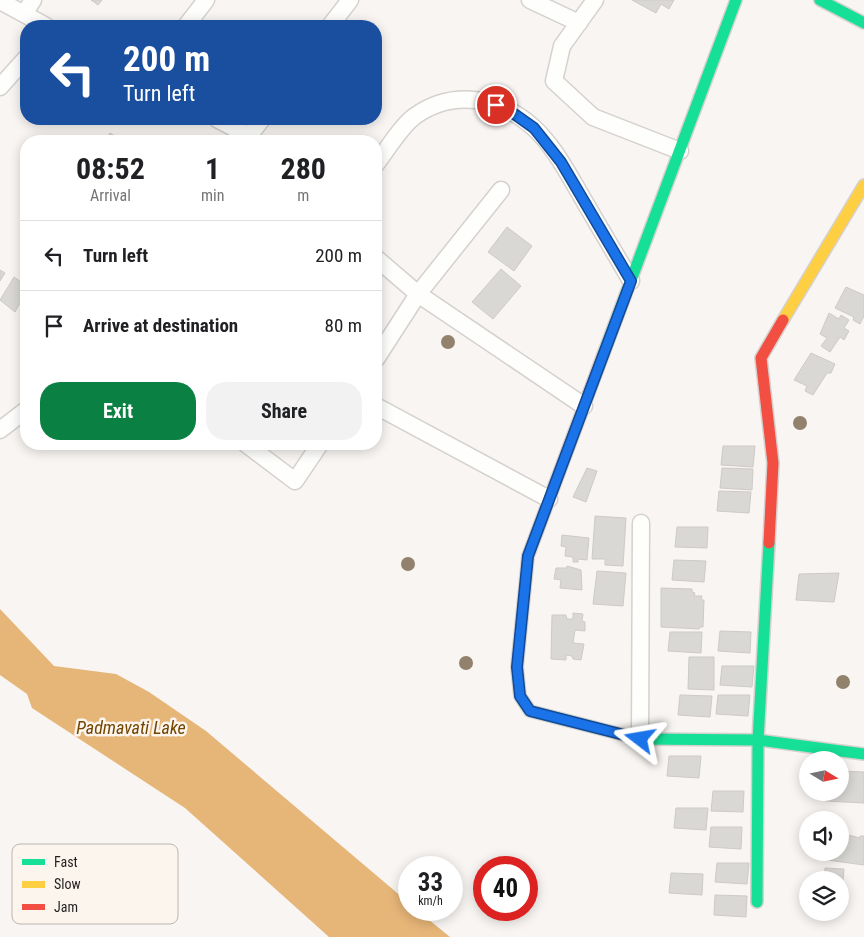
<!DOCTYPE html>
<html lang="en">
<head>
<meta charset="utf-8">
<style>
	:root { --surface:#fff; --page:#f2f2f2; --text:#202124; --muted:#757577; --line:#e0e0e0; --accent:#0b8043 }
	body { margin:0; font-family:"Roboto Condensed",sans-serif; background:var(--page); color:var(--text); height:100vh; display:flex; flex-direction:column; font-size:19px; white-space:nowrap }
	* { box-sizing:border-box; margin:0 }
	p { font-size:16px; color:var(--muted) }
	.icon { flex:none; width:28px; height:28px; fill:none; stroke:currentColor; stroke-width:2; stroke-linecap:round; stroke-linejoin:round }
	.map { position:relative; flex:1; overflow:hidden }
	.panel { position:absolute; left:20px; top:135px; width:362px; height:315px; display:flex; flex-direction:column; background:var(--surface); border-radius:20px; box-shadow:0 2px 12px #0003 }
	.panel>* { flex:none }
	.guide { position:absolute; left:20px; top:20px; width:362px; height:105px; border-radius:20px; box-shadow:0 2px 12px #0003; background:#1a4fa0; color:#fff; overflow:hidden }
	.needle { width:32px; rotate:100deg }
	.fabs { position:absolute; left:799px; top:751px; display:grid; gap:10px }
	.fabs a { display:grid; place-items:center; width:50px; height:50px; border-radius:50%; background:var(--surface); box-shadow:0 2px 12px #0003; font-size:25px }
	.speed { position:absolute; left:398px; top:856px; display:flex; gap:10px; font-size:25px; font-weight:700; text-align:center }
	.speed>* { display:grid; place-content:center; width:65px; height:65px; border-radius:50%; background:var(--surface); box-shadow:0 2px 12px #0003; line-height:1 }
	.speed small { font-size:12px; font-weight:400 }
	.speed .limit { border:8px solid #d22; background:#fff; color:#111 }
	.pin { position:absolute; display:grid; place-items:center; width:42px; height:42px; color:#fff; margin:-21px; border:2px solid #fff; border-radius:50%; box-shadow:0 1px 5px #0007 }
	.me { position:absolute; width:55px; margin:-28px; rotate:284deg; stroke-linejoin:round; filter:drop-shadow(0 0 4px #0008) }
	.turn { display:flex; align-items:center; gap:18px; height:105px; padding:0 20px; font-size:22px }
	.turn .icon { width:65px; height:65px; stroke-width:2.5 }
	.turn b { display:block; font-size:35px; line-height:42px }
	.eta { display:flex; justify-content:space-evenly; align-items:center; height:85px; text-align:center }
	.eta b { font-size:30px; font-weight:700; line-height:35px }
	.cta { display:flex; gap:10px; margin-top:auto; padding:10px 20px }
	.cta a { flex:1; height:58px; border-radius:20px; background:var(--accent); color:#fff; font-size:20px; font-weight:700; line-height:58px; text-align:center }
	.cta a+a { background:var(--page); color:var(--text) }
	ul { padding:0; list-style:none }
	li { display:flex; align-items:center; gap:15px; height:70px; padding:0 20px; border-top:1px solid var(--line) }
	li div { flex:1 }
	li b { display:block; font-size:19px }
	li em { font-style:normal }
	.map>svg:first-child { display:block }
	.water { fill:#e6b578 }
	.building { fill:#dad8d5; stroke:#cdcac7 }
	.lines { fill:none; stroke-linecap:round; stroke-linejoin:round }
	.street-casing { stroke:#d4d1cf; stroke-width:19 }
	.fast-casing { stroke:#d4d1cf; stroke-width:14 }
	.slow-casing { stroke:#d4d1cf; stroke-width:14 }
	.jam-casing { stroke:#d4d1cf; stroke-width:14 }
	.street { stroke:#fefefd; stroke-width:16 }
	.fast { stroke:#16e098; stroke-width:11 }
	.slow { stroke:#ffcf43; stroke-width:11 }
	.jam { stroke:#f24e42; stroke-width:11 }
	.tree { fill:#91816d }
	.route-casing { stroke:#114b97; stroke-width:12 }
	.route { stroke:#1a73e8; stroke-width:9 }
	.labels { text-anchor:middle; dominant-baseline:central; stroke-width:5; stroke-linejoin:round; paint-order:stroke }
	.water-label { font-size:18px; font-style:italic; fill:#724500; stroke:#fcf5ee }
	.key { fill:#fcf5ee; stroke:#bbb5af; stroke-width:1 }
	.key-label { font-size:14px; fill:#221f1d }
</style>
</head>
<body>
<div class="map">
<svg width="864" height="937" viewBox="0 0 864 937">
	<rect width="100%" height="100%" fill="#f8f5f2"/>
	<path class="water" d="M0,609L54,666L116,674L149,692L206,731L409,903V910H417L450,937H329L185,808L32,708L27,694L0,675Z"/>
	<path class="building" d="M91,0H102L98,5Z
		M632,0H674L669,9L661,4L656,13Z
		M110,133L123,141H105Z
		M507,227L532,246L514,271L488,252Z
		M501,269L521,286L493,319L472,302Z
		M0,270L5,273L0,281Z
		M14,277L26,285V292L15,312L0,300Z
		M846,287L864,295V316L860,324L853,320L854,317L835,308Z
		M829,313L839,319L841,315L849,320L844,328L849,331L844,340L840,337L830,352L821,346L827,338L820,334Z
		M811,353L835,364L831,373H827L813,395L805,391L807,386L794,380Z
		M723,446H755L753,467L721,465Z
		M587,468L597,471L586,502L573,497Z
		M722,468L753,469L752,490L720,488Z
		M719,491L751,492L749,513L717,511Z
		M595,516L626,518L623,566L605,565V559H592Z
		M677,527H708L707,548L675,547Z
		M562,535L589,538L587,560L578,559V562H573V557L565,556L566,547L561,546Z
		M674,560L706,561L704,582L672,580Z
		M567,566L581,570L582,590L560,588L561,580L554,579L556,568H567Z
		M597,571L626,573L623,606L593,604Z
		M839,573L834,602L796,600L799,574Z
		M661,588L692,589V592L695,593L694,596H702L701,600H704L703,627H700L699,629L661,627Z
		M573,613L583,614L582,621L585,622V631L575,630L573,643L584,644L581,660L573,659L572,656L566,655V660L551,659L552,615H566L567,619H573Z
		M720,631L751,632L750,653L718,651Z
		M670,632H702L701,653L668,651Z
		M689,657H714V690L688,689Z
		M722,666H754L752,687L720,685Z
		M680,695L712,696L710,717L678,715Z
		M718,695H750L748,716L716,714Z
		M669,756H701L699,778L667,776Z
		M840,771L864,772V803L826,801L827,792H840Z
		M713,791H744L743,812L711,811Z
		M676,808H708L706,830L674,828Z
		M711,827H742L741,849L709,847Z
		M844,834L860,838V836H864V865L827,860L828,852H840V837L845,838Z
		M717,863H749L747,884L715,882Z
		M825,868L844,869L842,892H840V880H824Z
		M671,873L703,874L702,895L669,893Z
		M715,895L747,896L746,917L714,915Z"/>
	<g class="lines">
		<defs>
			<path id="street" d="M530,0L579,23
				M595,0L562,46L554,81L593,117L680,151
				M0,1L46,26
				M24,14L33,0
				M186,26L206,0
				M330,26L350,0
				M0,87L26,58
				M217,119L249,136L254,141
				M245,141L262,119
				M376,164C387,150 401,126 415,116C453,89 499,97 533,127C552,144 566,170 579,192C596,222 614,251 631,281
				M376,258L418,294L584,406
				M376,359L418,294L501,190
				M376,406L549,499
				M0,430L26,410
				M246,444L295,481L320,444
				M640,739L641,523"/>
			<path id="fast" d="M820,0L864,23
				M603,355L736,0
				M518,677L520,696L530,711L640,739L758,740L864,754
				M757,902L758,740L769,543"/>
			<path id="slow" d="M783,320L864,185"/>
			<path id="jam" d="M769,543L773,463L761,358L783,320
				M518,677L517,667L528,556L603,355"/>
		</defs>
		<use href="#street" class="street-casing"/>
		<use href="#fast" class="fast-casing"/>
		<use href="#slow" class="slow-casing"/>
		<use href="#jam" class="jam-casing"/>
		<use href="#street" class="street"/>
		<use href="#fast" class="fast"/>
		<use href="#slow" class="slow"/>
		<use href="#jam" class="jam"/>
	</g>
	<g class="tree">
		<circle cx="448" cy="342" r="7"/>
		<circle cx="800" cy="423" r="7"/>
		<circle cx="408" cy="564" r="7"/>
		<circle cx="466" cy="663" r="7"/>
		<circle cx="843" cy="682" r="7"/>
	</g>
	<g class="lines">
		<defs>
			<path id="route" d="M496,105L510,111L534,128L561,162L631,281L528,556L517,667L520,696L530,711L640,739"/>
		</defs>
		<use href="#route" class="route-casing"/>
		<use href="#route" class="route"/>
	</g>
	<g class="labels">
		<g class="water-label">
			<text x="131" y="727">Padmavati Lake</text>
		</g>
	</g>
	<rect x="12" y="844" width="166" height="80" rx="8" class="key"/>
	<rect x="22" y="859" width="23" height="6" fill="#16e098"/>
	<rect x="22" y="881" width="23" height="7" fill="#ffcf43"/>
	<rect x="22" y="904" width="23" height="6" fill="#f24e42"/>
	<g class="key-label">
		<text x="54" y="867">Fast</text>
		<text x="54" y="889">Slow</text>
		<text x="54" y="912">Jam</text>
	</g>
</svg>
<div class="fabs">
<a><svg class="needle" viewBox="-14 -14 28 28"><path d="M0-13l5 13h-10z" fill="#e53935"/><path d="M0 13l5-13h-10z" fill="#757577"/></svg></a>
<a><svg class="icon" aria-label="sound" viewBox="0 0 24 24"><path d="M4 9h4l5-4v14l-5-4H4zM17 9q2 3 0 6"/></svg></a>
<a><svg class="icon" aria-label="layers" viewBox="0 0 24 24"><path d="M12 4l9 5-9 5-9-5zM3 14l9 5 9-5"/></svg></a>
</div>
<div class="speed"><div>33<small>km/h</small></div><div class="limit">40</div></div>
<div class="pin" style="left:496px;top:105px;background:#d93025"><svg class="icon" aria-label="arrive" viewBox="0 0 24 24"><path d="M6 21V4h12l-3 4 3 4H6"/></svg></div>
<svg class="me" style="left:640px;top:739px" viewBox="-20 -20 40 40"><path d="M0-17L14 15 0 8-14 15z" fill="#1a73e8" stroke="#fff" stroke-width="4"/></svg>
<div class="guide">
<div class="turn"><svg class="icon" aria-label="left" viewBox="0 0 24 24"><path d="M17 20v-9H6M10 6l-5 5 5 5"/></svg><div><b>200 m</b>Turn left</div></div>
</div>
<section class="panel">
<div class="eta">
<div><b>08:52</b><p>Arrival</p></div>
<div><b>1</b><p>min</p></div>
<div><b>280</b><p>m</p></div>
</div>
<ul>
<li><svg class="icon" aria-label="left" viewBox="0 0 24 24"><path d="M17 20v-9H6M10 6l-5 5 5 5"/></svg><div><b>Turn left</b></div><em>200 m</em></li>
<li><svg class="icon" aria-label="arrive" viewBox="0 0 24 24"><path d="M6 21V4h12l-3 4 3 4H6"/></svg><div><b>Arrive at destination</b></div><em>80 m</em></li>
</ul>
<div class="cta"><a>Exit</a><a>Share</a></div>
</section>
</div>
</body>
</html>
